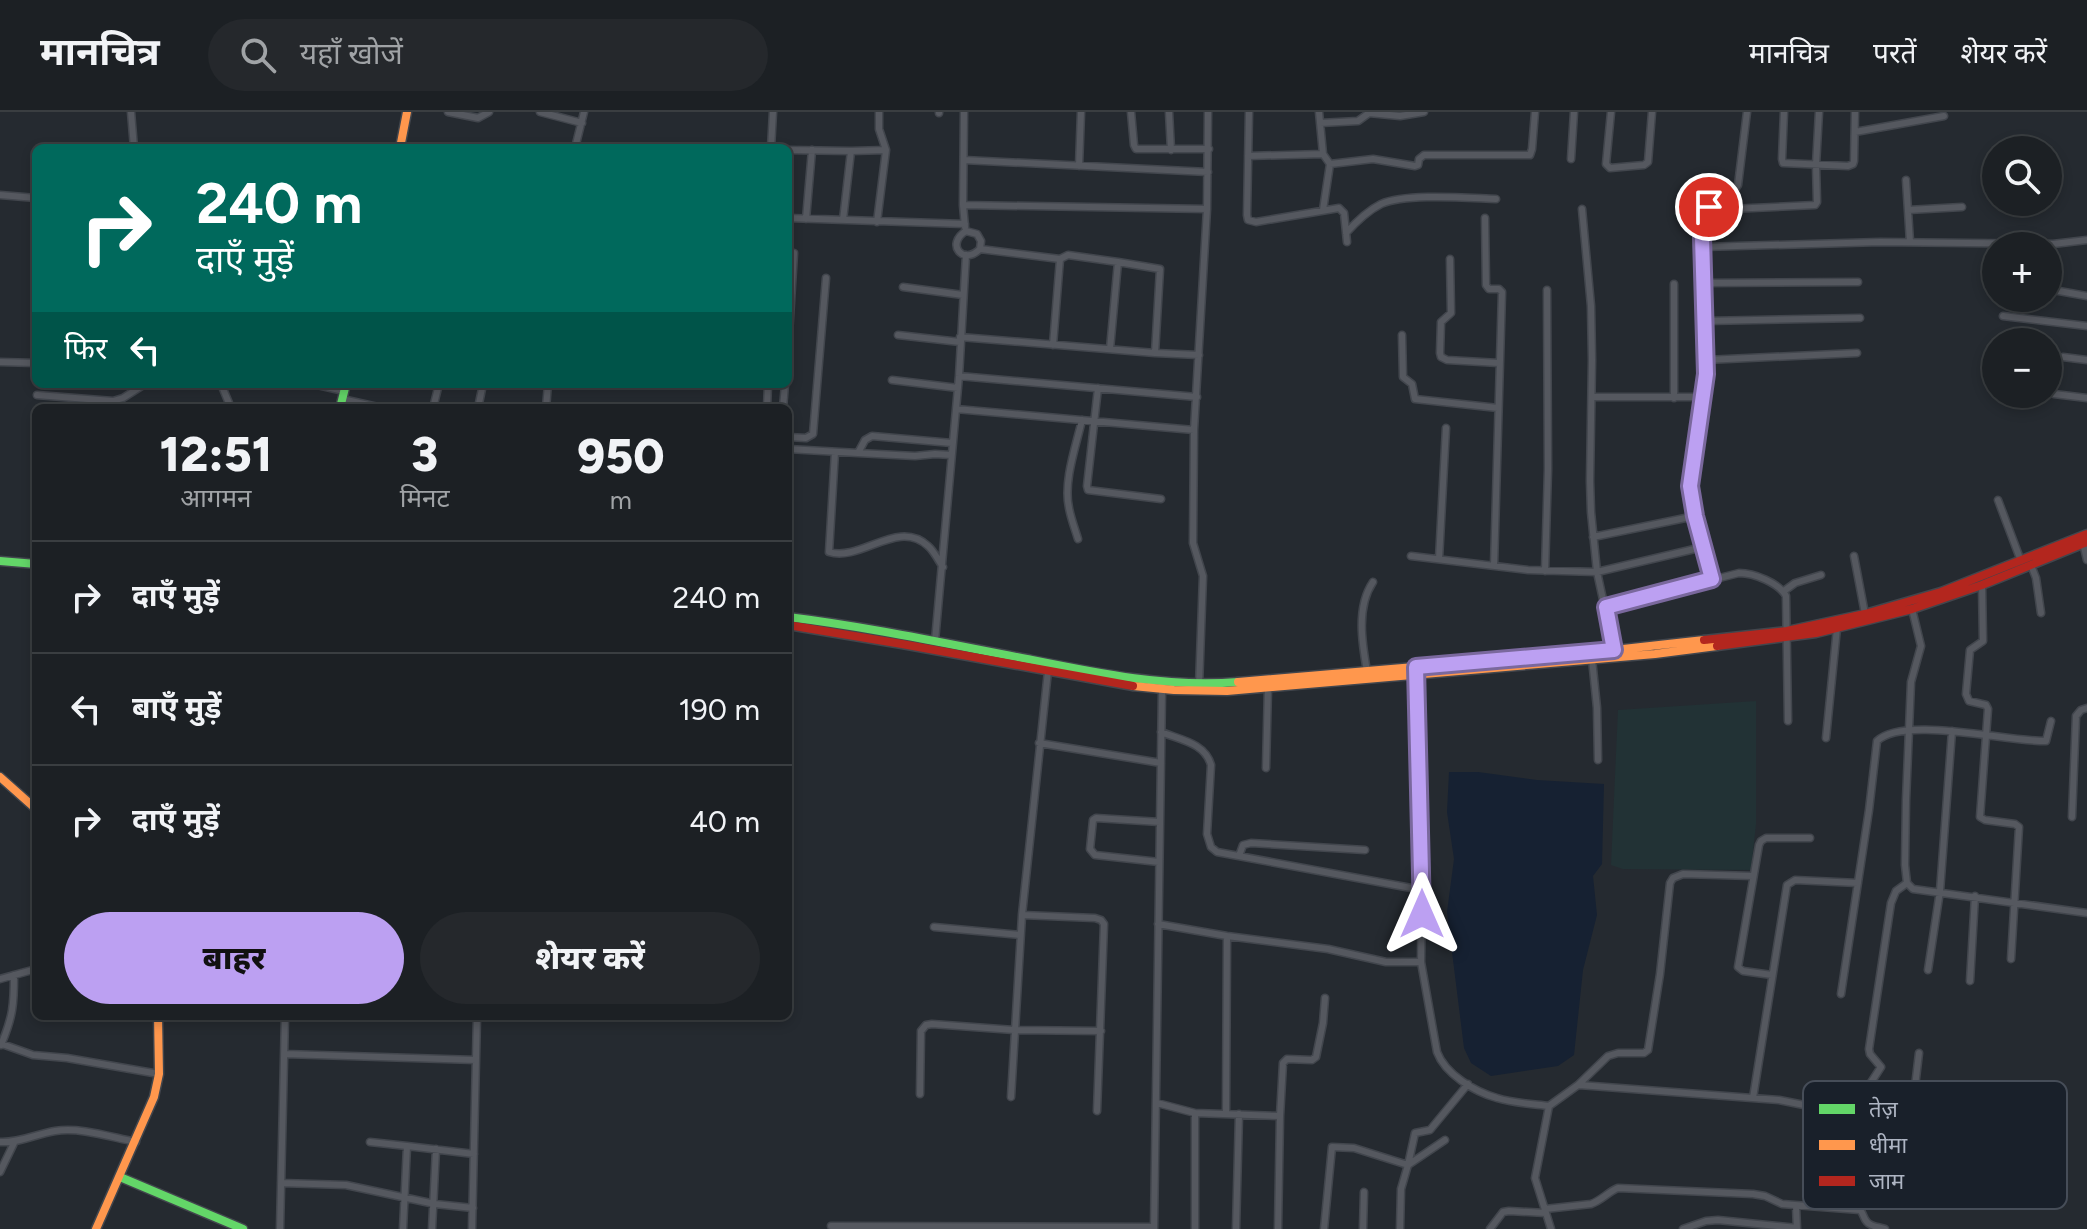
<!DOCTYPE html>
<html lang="hi">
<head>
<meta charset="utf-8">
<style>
	:root { --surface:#1c2024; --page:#25282c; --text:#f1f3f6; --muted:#a0a3a6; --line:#3a3e41; --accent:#bca0f2 }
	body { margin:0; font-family:Figtree,"Noto Sans Devanagari",sans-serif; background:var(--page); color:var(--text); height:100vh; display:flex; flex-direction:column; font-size:30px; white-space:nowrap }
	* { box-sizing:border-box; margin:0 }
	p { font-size:26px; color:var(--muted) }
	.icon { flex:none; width:44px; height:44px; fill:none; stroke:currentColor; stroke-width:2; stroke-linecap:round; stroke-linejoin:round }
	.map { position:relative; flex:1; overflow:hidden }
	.side { position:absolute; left:32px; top:292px; width:760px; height:616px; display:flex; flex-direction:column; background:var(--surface); border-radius:12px; box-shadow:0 4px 12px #0003,0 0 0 2px var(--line) }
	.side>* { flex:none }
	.banner { position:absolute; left:32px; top:32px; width:760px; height:244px; border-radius:12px; box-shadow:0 4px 12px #0003,0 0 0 2px var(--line); background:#00695c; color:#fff; overflow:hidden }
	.controls { position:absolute; left:1982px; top:24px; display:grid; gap:16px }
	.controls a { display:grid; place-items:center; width:80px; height:80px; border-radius:50%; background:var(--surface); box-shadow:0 4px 12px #0003,0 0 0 2px var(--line); font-size:40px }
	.pin { position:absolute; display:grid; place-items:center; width:68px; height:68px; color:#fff; margin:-34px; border:4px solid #fff; border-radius:50%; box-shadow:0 2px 8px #0007 }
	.me { position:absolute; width:88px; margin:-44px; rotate:0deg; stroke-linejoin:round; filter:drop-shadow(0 0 6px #0008) }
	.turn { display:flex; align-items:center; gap:28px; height:168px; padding:0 32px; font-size:36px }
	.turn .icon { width:104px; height:104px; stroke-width:2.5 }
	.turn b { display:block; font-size:56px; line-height:68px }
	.then { display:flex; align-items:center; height:76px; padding:0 32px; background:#0003; gap:16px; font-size:30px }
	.eta { display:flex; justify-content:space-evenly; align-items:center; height:136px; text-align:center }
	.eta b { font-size:48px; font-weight:800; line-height:56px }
	.action { display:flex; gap:16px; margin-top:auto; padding:16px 32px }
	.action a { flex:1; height:92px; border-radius:48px; background:var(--accent); color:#111; font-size:32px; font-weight:800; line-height:92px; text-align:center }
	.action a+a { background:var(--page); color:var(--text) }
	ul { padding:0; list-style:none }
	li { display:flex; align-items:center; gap:24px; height:112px; padding:0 32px; border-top:2px solid var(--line) }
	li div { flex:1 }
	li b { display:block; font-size:30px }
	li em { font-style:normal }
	header { display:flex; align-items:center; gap:48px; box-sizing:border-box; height:112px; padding:0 40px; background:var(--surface); border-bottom:2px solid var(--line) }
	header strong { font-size:38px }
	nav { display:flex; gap:44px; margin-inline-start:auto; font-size:28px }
	.search { width:560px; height:72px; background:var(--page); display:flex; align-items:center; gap:20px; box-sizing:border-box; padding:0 28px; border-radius:44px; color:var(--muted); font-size:30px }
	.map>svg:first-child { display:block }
	.green { fill:#223235 }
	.water { fill:#162132 }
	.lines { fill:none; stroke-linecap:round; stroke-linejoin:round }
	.street-casing { stroke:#42464d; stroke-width:9 }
	.fast-casing { stroke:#42464d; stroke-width:11 }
	.slow-casing { stroke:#42464d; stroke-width:11 }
	.jam-casing { stroke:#42464d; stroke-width:11 }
	.street { stroke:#55585f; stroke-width:6 }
	.fast { stroke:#63d668; stroke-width:8 }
	.slow { stroke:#ff974d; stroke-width:8 }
	.jam { stroke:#b3261e; stroke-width:8 }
	.route-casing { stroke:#7a689d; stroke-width:20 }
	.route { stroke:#bca0f2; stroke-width:14 }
	.key { fill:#19202a; stroke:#464d58; stroke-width:2 }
	.key-label { font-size:22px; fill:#aeb5c3 }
</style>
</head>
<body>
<header>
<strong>मानचित्र</strong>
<div class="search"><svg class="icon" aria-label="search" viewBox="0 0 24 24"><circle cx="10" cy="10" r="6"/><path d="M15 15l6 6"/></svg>यहाँ खोजें</div>
<nav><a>मानचित्र</a><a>परतें</a><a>शेयर करें</a></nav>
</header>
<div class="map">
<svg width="2087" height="1117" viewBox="0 0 2087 1117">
	<rect width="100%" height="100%" fill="#252a30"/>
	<path class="green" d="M1756,589V712L1751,758L1623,757L1611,753L1618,598Z"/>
	<path class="water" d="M1449,660H1478L1537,668L1604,672L1602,752L1593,764L1597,803L1583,858L1574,943L1558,954L1491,964L1471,951L1464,936L1447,800L1454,747L1447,700Z"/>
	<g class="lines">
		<defs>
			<path id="street" d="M131,0L134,36
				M448,0L478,6L489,0
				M540,0L582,11
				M939,0V1
				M964,0L963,93L965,115
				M1131,0L1134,33L1136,37H1209
				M1169,0L1171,38
				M1249,0L1247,103L1248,108L1256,110L1339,96L1344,101L1347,130
				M1319,0L1323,42L1330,52L1323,98
				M1611,0L1606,52L1610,56L1644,53L1648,50L1652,0
				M1784,0L1782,47L1783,51L1848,54L1853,52L1854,49L1855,0
				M1320,11L1358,9L1369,1L1400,4L1424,0
				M1855,20L1944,4
				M575,36L584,0
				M771,36L773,0
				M788,38L851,39L886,38
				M1248,44L1323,42
				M1571,47L1574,0
				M964,48L1208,60
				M1330,52L1373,47L1415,54L1418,53L1419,47L1424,43H1530L1532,37L1535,0
				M1079,54L1081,0
				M1906,68L1910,130
				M0,83L36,86
				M963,93L1207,97
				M1582,97L1591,194L1592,248L1590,369L1591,400L1597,460L1703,435
				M1708,98L1815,93L1817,90L1816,53L1819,0
				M1908,98L1962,95
				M788,106L965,112
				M1485,106L1486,173L1489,177H1499L1502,180L1494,454
				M806,107L812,38
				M843,108L851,39
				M877,110L886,38L879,17V0
				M966,119C945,132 963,154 980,137L1060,147L1053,233
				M966,119L977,122L981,129L980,137
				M1346,121C1356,110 1367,99 1381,92C1406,81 1467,86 1496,87
				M1703,135L1880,130L2053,132L2087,128
				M1060,147L1068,143L1118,150
				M1450,147L1451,201L1441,210L1440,241L1441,245L1447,248L1499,251
				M1703,171L1858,170
				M1674,172V286
				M903,175L963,183
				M2048,177L2087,184
				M2003,204L2087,214
				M1705,209L1860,206
				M898,223L960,230
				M1402,223L1403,265L1412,272L1415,287L1498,296
				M960,225L1155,241L1199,243
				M1110,237L1118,150L1160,157L1155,241
				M788,238L794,141
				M2063,245L2087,248
				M1706,248L1857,241
				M0,250L36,251
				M959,264L1197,285
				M892,268L958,276
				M221,272L231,296
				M313,272L344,279
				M1098,276L1087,374L1088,378L1161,387
				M2054,282L2087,286
				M37,283L113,289L123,286L145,272
				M1592,285H1702
				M342,287L382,296
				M433,296L439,272
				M478,296L483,272
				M546,296L548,272
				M767,296L768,272
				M783,296L785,272
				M956,297L1194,318
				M788,325L806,326L813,322L826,166
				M788,337L858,341L865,328L872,324L952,331
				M835,340L829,440C861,450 898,406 928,434C934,439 938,448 943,455
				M858,341L915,344L935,342L951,343
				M1998,388L2021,449
				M1593,425L1695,404
				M1078,427C1075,417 1071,407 1069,396C1063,370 1076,334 1082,308
				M2083,431L2087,448
				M1411,444L1528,458L1597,460L1614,538
				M1854,444L1865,502
				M1439,447L1446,316
				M2031,453L2036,466L2041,501
				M1545,459L1548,357L1547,178
				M1712,467L1695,404L1690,374L1706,262L1702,125L1709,95L1716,82L1736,76L1738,73L1747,0
				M1982,473L1983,529L1970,538L1966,582L1969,589L1986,593L1988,597L1980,705L1985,708L2015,712L2019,715L2011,847
				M1784,479L1795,471L1821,463
				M1606,495L1739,461C1754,461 1779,471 1786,484L1788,609
				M1912,497L1921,534L1911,570L1906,688L1905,753L1907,771L1913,777L2087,801
				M935,529L959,264L966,143
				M1592,547L1597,596L1598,648
				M1048,559L1022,803L1095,806L1101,808L1104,812L1097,999
				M1367,559C1362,531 1356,495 1373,470
				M1199,574L1203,464L1193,431L1194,318L1207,97L1208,0
				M1161,620C1181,628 1205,631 1211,653L1207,722L1211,735L1217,740L1422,778
				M1826,626L1837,516
				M1039,631L1161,651
				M1266,656L1268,575
				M2072,705L2076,604L2081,598L2087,596
				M1239,744L1243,733L1251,731L1365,738
				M1159,750L1095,743L1090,737L1093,708L1096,706L1160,710
				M1158,812L1227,824L1328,837L1386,850H1421L1422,778L1416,562
				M934,815L1020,823
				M1421,850L1437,940C1445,962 1475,980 1497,986C1513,991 1532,992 1549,994
				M1928,858L1940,779L1952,619
				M1772,863L1743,859L1738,855L1759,733L1761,729L1766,726H1810
				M0,867L36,857
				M1970,869L1975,784
				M1841,882L1869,698L1877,629C1903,603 2008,630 2046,629L2051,609
				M2,932L33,943L67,946L159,962
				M1,933C13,905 14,892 14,863
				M285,942L476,948
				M1579,973L1779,988L1904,1013L1911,1008L1919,941
				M920,982L921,919L926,913L932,912L1014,918L1101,919
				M1011,985L1022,803
				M1753,986L1787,773L1795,768L1858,771
				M1157,991L1195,1001L1280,1004L1283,951L1287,947L1312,948L1316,945L1323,911L1325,886
				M1226,1002L1227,824
				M1857,1003L1870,972L1881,955L1870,942L1869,937L1891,791L1896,779L1907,771
				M0,1030C20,1031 36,1022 55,1019C81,1015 110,1025 136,1030
				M370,1030L407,1034L403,1117
				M407,1034L474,1042
				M1408,1053L1415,1021L1430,1018L1468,972
				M1408,1053L1445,1028
				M0,1060L14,1031
				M281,1071L346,1073L435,1092L473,1096
				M1796,1094L1797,1117
				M1545,1097L1591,1092C1602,1088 1608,1080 1618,1076L1753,1082L1765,1084L1782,1092L1860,1098C1864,1102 1863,1106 1867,1110C1871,1115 1880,1115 1885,1117
				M831,1114L1154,1115
				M280,1117L285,904
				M432,1117L436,1037
				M472,1117L477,904
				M1154,1117L1162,578
				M1195,1117V1001
				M1236,1117L1239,1002
				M1278,1117L1280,1004
				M1324,1117L1332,1035L1354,1036L1408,1053L1401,1077L1400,1117
				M1363,1117L1364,1080
				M1490,1117L1503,1100L1509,1099L1546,1101
				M1551,1117L1535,1066L1549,994L1578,973L1608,944L1618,941H1644L1648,938L1660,862L1670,771L1673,766L1683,762L1753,764
				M1683,1117L1706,1109L1718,1108L1797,1116"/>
			<path id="fast" d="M340,296L346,272
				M0,449L36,452
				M788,505C869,515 948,532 1027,547C1096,561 1168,576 1238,570
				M120,1065L243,1117"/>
			<path id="slow" d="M400,36L407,0
				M1238,570L1614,538L1704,528
				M1133,574L1174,578L1227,579L1655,542L1717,534
				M0,665L36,697
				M96,1117L154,985L159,962L158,904"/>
			<path id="jam" d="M788,513L902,532L1133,574
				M1704,528L1787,519L1865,502L1941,480L2087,422
				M1717,534L1816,521L1912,497L1982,473L2087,430"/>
		</defs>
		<use href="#street" class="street-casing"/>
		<use href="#fast" class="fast-casing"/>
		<use href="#slow" class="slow-casing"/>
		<use href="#jam" class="jam-casing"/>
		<use href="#street" class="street"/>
		<use href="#fast" class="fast"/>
		<use href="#slow" class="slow"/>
		<use href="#jam" class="jam"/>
	</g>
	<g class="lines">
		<defs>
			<path id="route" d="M1422,802L1416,555L1614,538L1606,495L1712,467L1695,404L1690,374L1706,262L1702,125L1709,95"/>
		</defs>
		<use href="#route" class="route-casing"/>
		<use href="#route" class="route"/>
	</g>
	<rect x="1803" y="969" width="264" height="128" rx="12" class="key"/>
	<rect x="1819" y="992" width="36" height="10" fill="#63d668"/>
	<rect x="1819" y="1028" width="36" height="10" fill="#ff974d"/>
	<rect x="1819" y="1064" width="36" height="10" fill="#b3261e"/>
	<g class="key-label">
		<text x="1869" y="1005">तेज़</text>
		<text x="1869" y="1041">धीमा</text>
		<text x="1869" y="1077">जाम</text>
	</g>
</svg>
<div class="controls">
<a><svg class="icon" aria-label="search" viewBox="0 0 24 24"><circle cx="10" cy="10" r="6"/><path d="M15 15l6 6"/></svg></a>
<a>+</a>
<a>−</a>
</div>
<div class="pin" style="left:1709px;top:95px;background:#d93025"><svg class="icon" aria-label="arrive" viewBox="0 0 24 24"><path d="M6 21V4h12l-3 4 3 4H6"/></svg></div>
<svg class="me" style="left:1422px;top:802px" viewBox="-20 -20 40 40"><path d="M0-17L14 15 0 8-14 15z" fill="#bca0f2" stroke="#fff" stroke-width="4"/></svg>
<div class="banner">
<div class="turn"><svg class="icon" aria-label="right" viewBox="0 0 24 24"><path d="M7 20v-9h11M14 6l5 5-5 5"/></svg><div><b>240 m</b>दाएँ मुड़ें</div></div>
<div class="then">फिर<svg class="icon" aria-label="left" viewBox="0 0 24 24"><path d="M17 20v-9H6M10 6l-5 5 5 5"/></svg></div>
</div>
<section class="side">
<div class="eta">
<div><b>12:51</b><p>आगमन</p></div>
<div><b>3</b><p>मिनट</p></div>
<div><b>950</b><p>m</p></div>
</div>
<ul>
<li><svg class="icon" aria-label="right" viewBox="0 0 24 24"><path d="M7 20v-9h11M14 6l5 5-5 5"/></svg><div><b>दाएँ मुड़ें</b></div><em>240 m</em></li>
<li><svg class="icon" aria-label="left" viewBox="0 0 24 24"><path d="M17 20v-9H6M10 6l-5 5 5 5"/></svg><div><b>बाएँ मुड़ें</b></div><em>190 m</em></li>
<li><svg class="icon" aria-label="right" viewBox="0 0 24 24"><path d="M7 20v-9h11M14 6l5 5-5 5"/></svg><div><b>दाएँ मुड़ें</b></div><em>40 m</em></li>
</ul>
<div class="action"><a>बाहर</a><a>शेयर करें</a></div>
</section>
</div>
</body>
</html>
